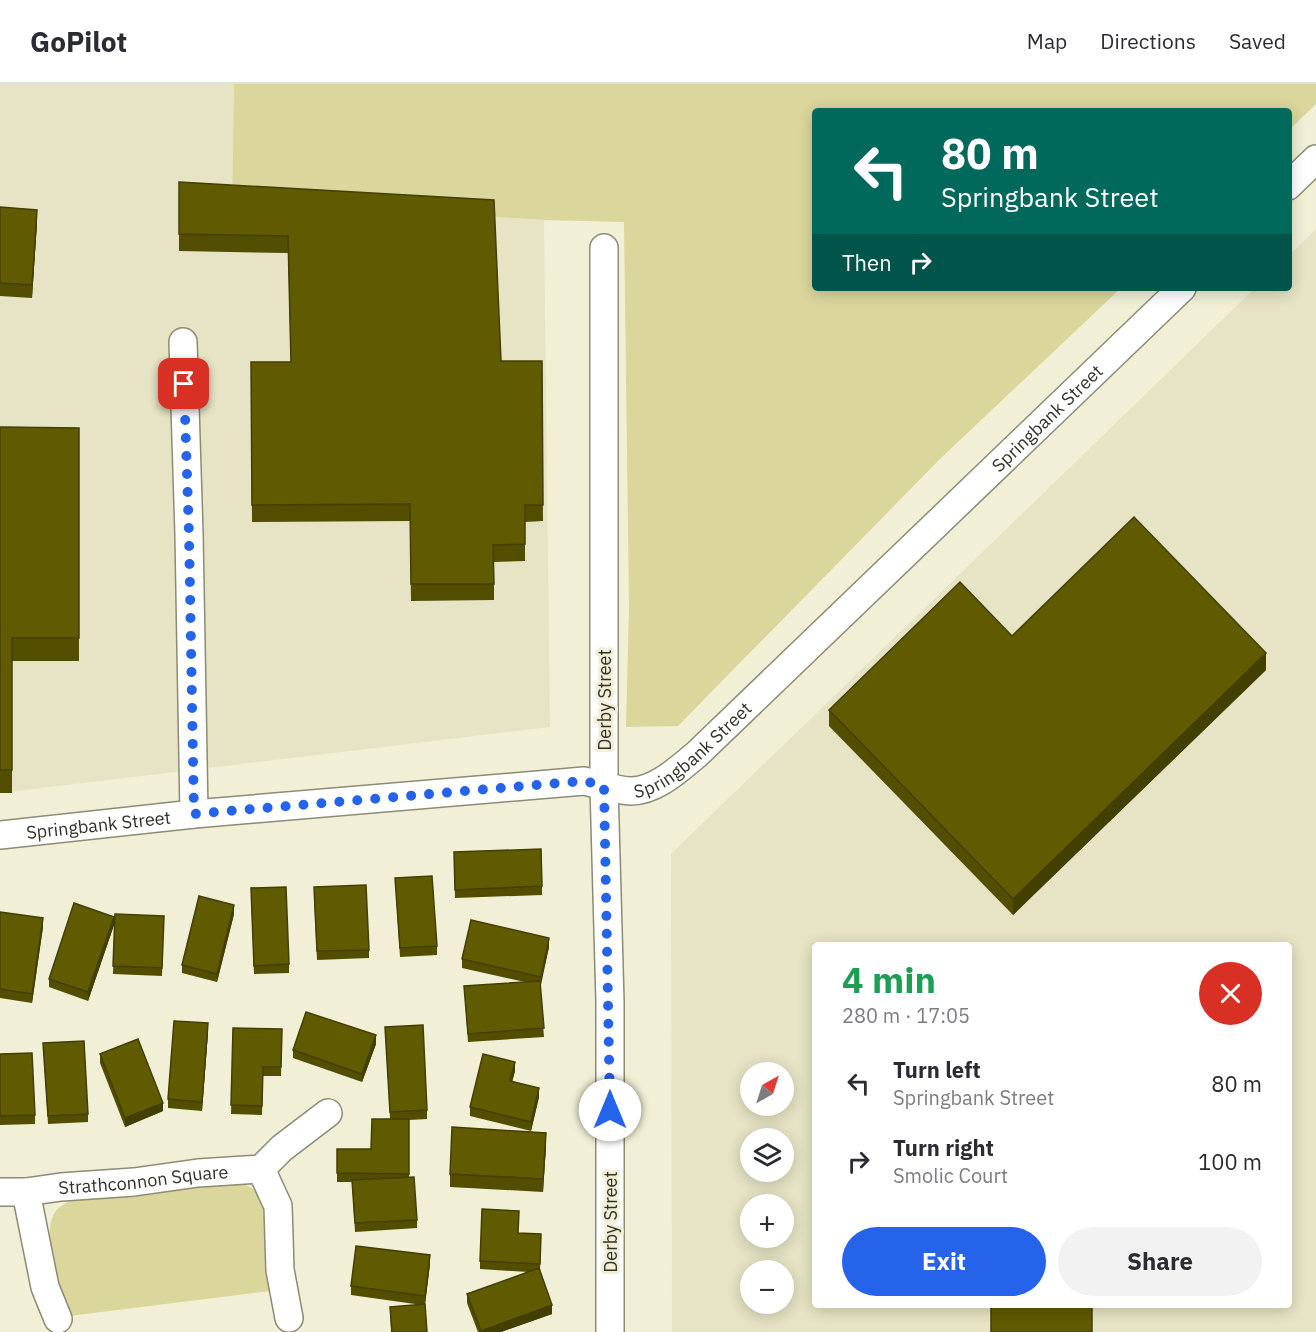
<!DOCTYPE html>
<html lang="en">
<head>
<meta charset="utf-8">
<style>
	:root { --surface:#fff; --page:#f2f2f3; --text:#2b2b33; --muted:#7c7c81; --line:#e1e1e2; --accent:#2563eb }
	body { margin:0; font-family:"IBM Plex Sans",sans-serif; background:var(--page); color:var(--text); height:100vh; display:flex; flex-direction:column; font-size:22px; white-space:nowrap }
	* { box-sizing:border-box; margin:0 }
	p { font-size:20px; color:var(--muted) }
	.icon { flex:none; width:33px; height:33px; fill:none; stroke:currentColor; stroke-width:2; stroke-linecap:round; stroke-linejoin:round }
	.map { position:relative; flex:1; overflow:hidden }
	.drawer { position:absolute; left:812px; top:858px; width:480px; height:366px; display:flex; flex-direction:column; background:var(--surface); border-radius:6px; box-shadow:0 3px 15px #0003 }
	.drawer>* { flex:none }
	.hud { position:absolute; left:812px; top:24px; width:480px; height:183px; border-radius:6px; box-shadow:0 3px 15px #0003; background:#00695c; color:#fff; overflow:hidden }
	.needle { width:39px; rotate:39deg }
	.buttons { position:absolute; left:740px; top:978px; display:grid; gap:12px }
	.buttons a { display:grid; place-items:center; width:54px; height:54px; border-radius:50%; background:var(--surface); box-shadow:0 3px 15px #0003; font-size:30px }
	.pin { position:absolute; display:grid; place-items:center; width:51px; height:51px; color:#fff; margin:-26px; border-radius:12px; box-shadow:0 3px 9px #0006 }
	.me { position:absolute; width:66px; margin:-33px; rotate:0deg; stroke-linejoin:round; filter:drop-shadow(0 0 4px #0008) }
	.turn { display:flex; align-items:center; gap:21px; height:126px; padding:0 30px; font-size:27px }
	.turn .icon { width:78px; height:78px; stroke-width:2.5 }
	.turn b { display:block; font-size:42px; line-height:51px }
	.then { display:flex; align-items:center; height:57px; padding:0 30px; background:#0003; gap:12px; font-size:22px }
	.round { display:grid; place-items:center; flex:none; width:63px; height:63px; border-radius:32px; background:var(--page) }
	.head { display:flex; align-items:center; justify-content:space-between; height:102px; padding:0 30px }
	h1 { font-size:36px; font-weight:700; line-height:45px; color:#1e9e55 }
	.cta { display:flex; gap:12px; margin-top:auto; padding:12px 30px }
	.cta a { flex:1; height:69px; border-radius:36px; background:var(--accent); color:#fff; font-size:24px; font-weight:700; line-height:69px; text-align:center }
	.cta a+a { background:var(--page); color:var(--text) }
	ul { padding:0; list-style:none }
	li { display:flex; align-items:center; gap:18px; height:78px; padding:0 30px }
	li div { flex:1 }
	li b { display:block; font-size:22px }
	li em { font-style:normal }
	header { display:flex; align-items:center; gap:36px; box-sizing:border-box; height:84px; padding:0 30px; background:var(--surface); border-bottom:2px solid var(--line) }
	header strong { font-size:28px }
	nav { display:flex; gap:33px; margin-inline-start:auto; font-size:21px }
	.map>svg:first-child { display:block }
	.built { fill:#e6e4c4; fill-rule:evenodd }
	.green { fill:#dad69c }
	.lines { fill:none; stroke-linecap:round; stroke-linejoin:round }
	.minor-casing { stroke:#8c8b74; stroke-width:30 }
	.minor { stroke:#fff; stroke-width:27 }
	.wall { fill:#534d00 }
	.shaded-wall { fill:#433f00 }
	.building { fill:#605a00; stroke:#433f00; stroke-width:1.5 }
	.route { stroke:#2563eb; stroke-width:10; stroke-dasharray:0 18 }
	.labels { text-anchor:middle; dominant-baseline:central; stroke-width:6; stroke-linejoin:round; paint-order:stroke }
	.street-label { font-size:18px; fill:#323128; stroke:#f1f0d7 }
</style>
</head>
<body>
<header>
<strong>GoPilot</strong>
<nav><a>Map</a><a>Directions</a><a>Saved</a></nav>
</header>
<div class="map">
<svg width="1316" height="1248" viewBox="0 0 1316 1248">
	<rect width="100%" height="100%" fill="#f1f0d7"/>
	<path class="built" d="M0,0H234L232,117L544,136L550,643L0,709Z
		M1316,145V1248H672L671,770L1255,204H1288L1289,171ZM814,861H1288V1221H814ZM750,988H783V1022H750ZM750,1054H783V1088H750ZM750,1120H783V1154H750ZM750,1186H783V1220H750Z"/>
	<path class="green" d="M234,0H1316V20L1289,46L1288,27H814V204H1121L941,374L678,642L626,643L629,522L624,138L544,136L232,117Z
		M243,1099L256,1107L266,1117L270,1207L69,1232C62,1207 40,1152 55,1128C58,1124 64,1120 69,1117Z"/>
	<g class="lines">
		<defs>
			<g id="minor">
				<path d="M1288,102L1316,75"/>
				<path d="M604,164V702L610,918V1248"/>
				<path d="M183,258L189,450L194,730"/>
				<path id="s1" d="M0,751L194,730L584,697C599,700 616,707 631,707C656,707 680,684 697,670L1182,204"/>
				<path d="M261,1085L278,1122L280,1186L289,1234"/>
				<path id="s2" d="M0,1108H26L61,1103L134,1098L198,1089L261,1085L282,1064L328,1029"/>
				<path d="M26,1108L45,1203L58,1235"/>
			</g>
		</defs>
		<use href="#minor" class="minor-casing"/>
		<use href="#minor" class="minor"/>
	</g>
	<path class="wall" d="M179,98L494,116L501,277H542L543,437L525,438V477L494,478V516L411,517L410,437L252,438L251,278H291L288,169L179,167Z
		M0,123L37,139L32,214L0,212Z
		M0,343L79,344V577H12V709H0Z
		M1012,552L1266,586L1013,831L829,642V626Z
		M454,768L542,802V811L455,814Z
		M395,794L437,862V871L400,873Z
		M314,812L369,866V874L317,876Z
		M251,813L289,880V889L254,890Z
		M0,828L43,843L32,919L0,914Z
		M115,830L164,832L162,892L113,890Z
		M234,830L217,898L182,889V881Z
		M114,841L88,917L49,903V895Z
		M549,863L540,901L544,953L468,958L464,902L525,898L462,884V875Z
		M385,943L427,1026V1035L409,1036V1093L417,1136V1144L355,1148L352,1098H337V1065H371L390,1035Z
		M233,944L282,945L281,992H263L262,1031L231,1030Z
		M208,948L202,1027L168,1024V1015Z
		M43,959L88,1030V1038L48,1040Z
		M376,960L362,998L293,974V966Z
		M0,970L35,1031V1040L0,1041Z
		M100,970L163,1027L125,1043L100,979Z
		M515,987L512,998L539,1013L531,1047L470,1032V1023Z
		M546,1062L543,1108L450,1103V1090Z
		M519,1149L541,1150L540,1189L552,1230L501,1248H478L467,1219V1210L528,1188L480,1185V1177Z
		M430,1180L425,1220L427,1248H391L390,1223L422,1221L351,1211V1202Z"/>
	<path class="shaded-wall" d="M37,126V139L32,214V201Z
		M1266,569V586L1013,831V815Z
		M234,821V830L217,898V890Z
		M114,833V841L88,917V908Z
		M43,834V843L32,919V910Z
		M549,854V863L541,901V893Z
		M208,939V948L202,1027V1018Z
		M376,951V960L362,998V990Z
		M515,978V987L510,1006V997Z
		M539,1004V1013L531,1047V1038Z
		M163,1019V1027L125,1043V1034Z
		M546,1049V1062L543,1108V1095Z
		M430,1171V1180L425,1221V1212Z
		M552,1221V1230L501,1248H481V1247Z"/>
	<path class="building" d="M179,98L494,116L501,277H542L543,421H525V460L493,461L494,500H411L410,420L252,421L251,278H291L288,152L179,150Z
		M0,123L37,126L32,201L0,199Z
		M0,343L79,344V554H12V686H0Z
		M1134,433L1266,569L1013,815L829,626L960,498L1012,552Z
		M541,765L542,802L455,806L454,768Z
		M432,792L437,862L400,864L395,794Z
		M366,801L369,866L317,867L314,803Z
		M286,803L289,880L254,882L251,804Z
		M199,812L234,821L217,890L182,881Z
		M74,819L114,833L88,908L49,895Z
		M0,828L43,834L32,910L0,905Z
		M115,830L164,832L162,884L113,882Z
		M471,836L549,854L541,893L462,875Z
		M540,897L544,944L468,950L464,902Z
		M306,928L376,951L362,990L293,966Z
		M174,937L208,939L202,1018L168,1015Z
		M423,941L427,1026L390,1028L385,943Z
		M233,944L282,945L281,983H263L262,1022L231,1021Z
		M138,955L163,1019L125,1034L100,970Z
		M84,957L88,1030L48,1032L43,959Z
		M32,969L35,1031L0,1032V970Z
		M483,970L515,978L510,997L539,1004L531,1038L470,1023Z
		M372,1035H409V1090L337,1089V1065H371Z
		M452,1043L546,1049L543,1095L450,1090Z
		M414,1093L417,1136L355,1139L352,1096Z
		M482,1125L519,1127L518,1149L541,1150L540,1180L480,1177Z
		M356,1162L430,1171L425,1212L351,1202Z
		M539,1184L552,1221L481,1247L467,1210Z
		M425,1220L427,1248H392L390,1223Z
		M991,1221H1092V1248H991Z"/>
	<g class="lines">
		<path class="route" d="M184,300L189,450L194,730L584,697L604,702L610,1026"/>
	</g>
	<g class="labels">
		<g class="street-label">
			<text stroke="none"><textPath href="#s1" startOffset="1197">Springbank Street</textPath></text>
			<text transform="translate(604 616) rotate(-90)">Derby Street</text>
			<text stroke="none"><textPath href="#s1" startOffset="710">Springbank Street</textPath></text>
			<text stroke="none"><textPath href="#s1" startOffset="99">Springbank Street</textPath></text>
			<text stroke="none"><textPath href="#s2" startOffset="144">Strathconnon Square</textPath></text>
			<text transform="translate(610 1138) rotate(-90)">Derby Street</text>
		</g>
	</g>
</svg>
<div class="buttons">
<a><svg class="needle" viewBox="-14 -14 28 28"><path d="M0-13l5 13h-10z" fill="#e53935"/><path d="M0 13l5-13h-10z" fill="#7c7c81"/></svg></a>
<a><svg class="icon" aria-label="layers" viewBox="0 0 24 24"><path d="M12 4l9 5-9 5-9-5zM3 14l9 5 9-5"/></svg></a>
<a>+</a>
<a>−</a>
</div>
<div class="pin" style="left:184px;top:300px;background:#d93025"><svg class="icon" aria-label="arrive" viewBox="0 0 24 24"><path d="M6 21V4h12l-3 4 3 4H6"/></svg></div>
<svg class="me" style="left:610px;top:1026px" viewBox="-20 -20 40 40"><circle r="19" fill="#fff"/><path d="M0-13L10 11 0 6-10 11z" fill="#2563eb"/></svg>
<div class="hud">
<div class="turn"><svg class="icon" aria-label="left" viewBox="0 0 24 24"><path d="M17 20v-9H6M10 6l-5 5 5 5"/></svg><div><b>80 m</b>Springbank Street</div></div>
<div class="then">Then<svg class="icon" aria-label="right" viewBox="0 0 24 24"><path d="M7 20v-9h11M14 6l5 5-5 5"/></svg></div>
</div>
<section class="drawer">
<div class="head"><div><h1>4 min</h1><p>280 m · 17:05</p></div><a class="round" style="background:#d93025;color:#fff"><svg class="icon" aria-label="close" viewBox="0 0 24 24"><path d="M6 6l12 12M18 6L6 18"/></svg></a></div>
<ul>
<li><svg class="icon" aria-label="left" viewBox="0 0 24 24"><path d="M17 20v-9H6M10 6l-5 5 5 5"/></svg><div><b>Turn left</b><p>Springbank Street</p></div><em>80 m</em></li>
<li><svg class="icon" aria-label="right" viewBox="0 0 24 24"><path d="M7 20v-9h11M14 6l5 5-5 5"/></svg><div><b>Turn right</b><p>Smolic Court</p></div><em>100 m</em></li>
</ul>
<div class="cta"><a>Exit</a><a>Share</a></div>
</section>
</div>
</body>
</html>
